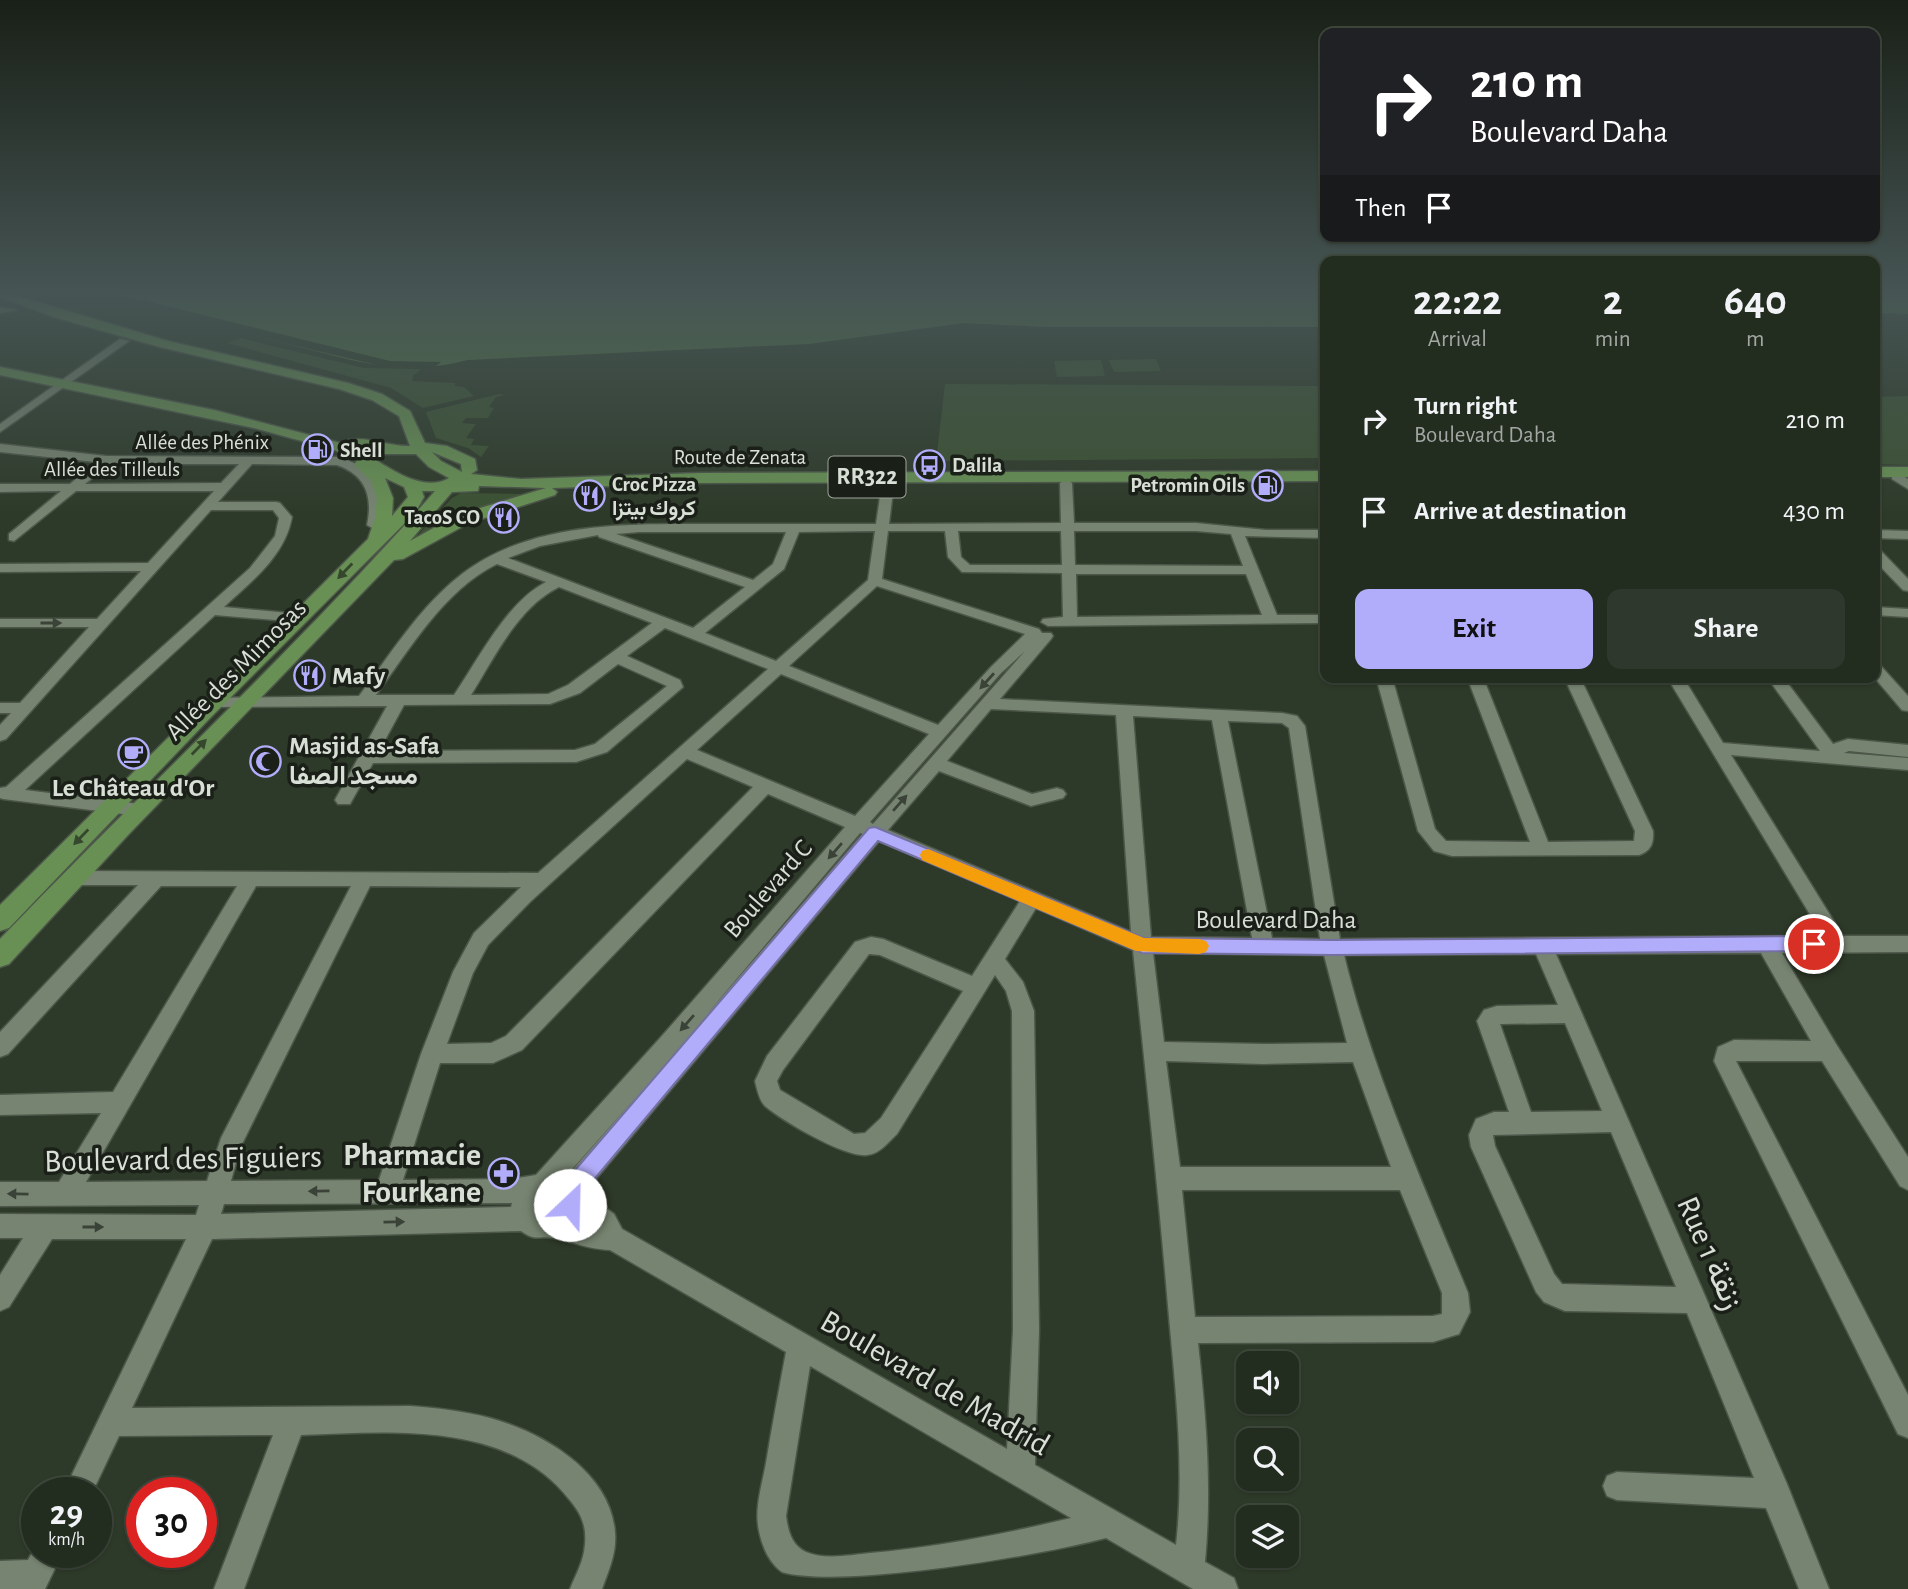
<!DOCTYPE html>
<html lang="en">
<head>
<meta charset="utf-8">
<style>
	:root { --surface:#222c1f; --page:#2e382c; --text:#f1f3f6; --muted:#a2a7a4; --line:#3f483d; --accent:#b2adfa }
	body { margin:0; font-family:"Alegreya Sans",Vazirmatn,sans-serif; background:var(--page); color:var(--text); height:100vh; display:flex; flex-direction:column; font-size:26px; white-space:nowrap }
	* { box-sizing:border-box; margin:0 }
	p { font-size:23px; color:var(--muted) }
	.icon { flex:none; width:38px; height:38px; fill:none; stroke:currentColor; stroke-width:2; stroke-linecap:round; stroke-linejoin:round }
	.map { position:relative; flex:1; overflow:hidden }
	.details { position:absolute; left:1320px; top:256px; width:560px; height:427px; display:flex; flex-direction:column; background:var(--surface); border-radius:14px; box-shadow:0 2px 5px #0004,0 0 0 2px var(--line) }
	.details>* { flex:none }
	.top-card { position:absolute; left:1320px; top:28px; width:560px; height:214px; border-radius:14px; box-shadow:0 2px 5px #0004,0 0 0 2px var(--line); background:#202124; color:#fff; overflow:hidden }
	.fabs { position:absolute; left:1236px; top:1351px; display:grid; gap:14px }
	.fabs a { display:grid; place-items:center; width:63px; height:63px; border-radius:14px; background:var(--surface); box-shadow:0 2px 5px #0004,0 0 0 2px var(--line); font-size:35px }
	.speed { position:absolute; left:21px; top:1477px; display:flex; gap:14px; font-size:35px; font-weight:700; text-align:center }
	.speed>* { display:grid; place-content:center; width:91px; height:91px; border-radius:50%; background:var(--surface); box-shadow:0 2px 5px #0004,0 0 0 2px var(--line); line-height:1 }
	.speed small { font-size:18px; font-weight:400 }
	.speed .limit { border:10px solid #d22; background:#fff; color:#111 }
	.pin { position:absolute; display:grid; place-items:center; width:60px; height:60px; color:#fff; margin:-30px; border:4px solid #fff; border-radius:50%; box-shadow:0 2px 7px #0007 }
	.me { position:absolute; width:77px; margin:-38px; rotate:24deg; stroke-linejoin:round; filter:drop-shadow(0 0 5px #0008) }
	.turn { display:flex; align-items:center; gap:24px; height:147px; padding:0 35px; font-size:32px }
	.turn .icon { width:91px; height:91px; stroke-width:2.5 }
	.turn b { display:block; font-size:49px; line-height:60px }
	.then { display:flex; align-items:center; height:66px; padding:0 35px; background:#0003; gap:14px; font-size:26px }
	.eta { display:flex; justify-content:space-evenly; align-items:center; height:119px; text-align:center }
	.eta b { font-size:42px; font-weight:600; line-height:49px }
	.cta { display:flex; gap:14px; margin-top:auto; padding:14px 35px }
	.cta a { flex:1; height:80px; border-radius:14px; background:var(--accent); color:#111; font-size:28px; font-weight:600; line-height:80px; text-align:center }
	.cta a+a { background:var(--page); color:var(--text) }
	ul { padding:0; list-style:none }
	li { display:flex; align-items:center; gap:21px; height:91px; padding:0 35px }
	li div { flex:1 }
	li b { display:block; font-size:26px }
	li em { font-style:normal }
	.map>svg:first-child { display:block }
	.green { fill:#3c5233 }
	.water { fill:#527343 }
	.pier { fill:#2e3a29 }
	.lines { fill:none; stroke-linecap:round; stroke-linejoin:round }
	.minor-casing { stroke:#4c5649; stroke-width:3 }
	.major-casing { stroke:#4c5649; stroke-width:3 }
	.minor { fill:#778471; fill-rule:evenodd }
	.major { fill:#689054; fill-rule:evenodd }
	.oneway { fill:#35472d }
	.oneway2 { fill:#3b4237 }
	.route { fill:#b2adfa; stroke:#7470a2; stroke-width:2 }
	.slow { fill:#f59e0b }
	.labels { text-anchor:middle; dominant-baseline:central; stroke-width:7; stroke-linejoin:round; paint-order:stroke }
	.far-street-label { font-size:21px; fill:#d8e0d5; stroke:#1a1f18 }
	.far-poi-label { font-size:21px; font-weight:bold; fill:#d8e0d5; stroke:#1a1f18; text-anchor:start }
	.shield { fill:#1a1f18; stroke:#9fa69c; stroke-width:2 }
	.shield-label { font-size:24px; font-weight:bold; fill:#d8e0d5 }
	.street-label { font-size:26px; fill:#d8e0d5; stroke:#1a1f18 }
	.poi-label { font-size:26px; font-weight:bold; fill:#d8e0d5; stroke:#1a1f18; text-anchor:start }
	.near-poi-label { font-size:32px; font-weight:bold; fill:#d8e0d5; stroke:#1a1f18; text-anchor:end }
	.near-street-label { font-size:32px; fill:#d8e0d5; stroke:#1a1f18 }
</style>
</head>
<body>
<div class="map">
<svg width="1908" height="1589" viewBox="0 0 1908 1589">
	<rect width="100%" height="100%" fill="#2e3a29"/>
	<path class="green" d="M240,338L364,368L421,369L413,376L412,381L455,383V386L464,387L474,396L423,408L391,388L227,343Z
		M1156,359L1161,371L1114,372L1109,360Z
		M1101,360L1105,376L1057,377L1054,361Z
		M945,384L1325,386V458L936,461Z
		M499,394L505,395L496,397L489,407L494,408L488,418H466L462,423L476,424L466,438L474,439L471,445L489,446L481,457L468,448L436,438L426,412Z
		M1908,396V465L1874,464V397Z
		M461,493L529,494L418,535L452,498Z"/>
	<path class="water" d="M74,291H1325V327H1045L964,323L809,344L468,360C423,371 396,369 351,360Z
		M1874,291H1908V314L1874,313Z"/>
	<path class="pier" d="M74,291H106L390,361L441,362L432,369L386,367L113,303Z"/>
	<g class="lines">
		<defs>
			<path id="minor" d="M0,307L17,310L0,313Z
				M120,339L129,341L0,432V424Z
				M0,444L106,456L339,457C372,467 386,492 381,525L374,529L367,525C373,497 366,475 337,465L252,464L218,502H276L280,503L292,517C285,556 252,581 224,607L300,614L307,618L300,622L215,615L25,790L139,804L145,805L148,810L145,815L139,816L3,799L0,798V788L6,787L250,568L275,536L279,518L273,510H211L6,739L0,741V725L11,713H0V703H20L89,627H0V619H97L141,571L0,572V564L148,563L214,491H76L14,541L9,540V534L61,491L0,492V484H70L96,462L0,452ZM109,464H239L221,483L85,484Z
				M1896,472L1908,479V489L1892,479V473Z
				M888,479L894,483L889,524L1061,523L1060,483L1066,479L1072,483L1074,523H1196L1266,530H1325V538L1245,536L1277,615H1325V623L1048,626L1041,622L1043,619L1063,617L1062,573L962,572L948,557L945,531H888L882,579L1039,629L1042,633H1051L1053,636L1051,639L1000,699L1282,713L1297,716L1305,726L1340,939L1823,936L1667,677H1683L1723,743L1820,751L1767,677H1783L1833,744L1848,739L1908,745V757L1849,751L1844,753L1908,758V770L1731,755L1843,936H1908V952L1782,953L1836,1044L1908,1157V1190L1900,1186L1822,1061H1736L1908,1395V1438L1898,1434L1714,1061L1718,1047L1734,1040L1811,1041L1761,953L1556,954L1787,1484L1829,1589H1799L1766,1508L1617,1500L1607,1496L1603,1486L1607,1476L1617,1472L1754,1478L1687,1313L1565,1311L1544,1302L1536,1292L1471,1147L1469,1135L1476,1119L1494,1112H1509L1477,1021L1484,1010L1497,1006L1558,1005L1536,954L1344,955C1373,1073 1422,1181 1468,1293L1470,1312L1459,1334L1433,1342L1198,1343C1206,1416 1212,1488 1205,1562L1234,1578L1238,1589H1193L1106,1538C1038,1556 840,1589 782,1572C769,1563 762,1546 759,1531C754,1509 762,1485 766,1463C772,1426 779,1389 786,1352L610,1250C585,1249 576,1242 553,1238C539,1235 536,1242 521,1231L212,1239L132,1408L410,1406C437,1408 464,1411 490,1418C542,1432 610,1471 615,1532C617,1552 609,1570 602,1589H570C576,1574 584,1561 585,1544C587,1521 578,1509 563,1492C500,1421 388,1432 301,1435L244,1589H214L273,1435L119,1436L92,1493H63L186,1239H52L9,1307L0,1311V1275L23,1238H0V1214L196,1215L199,1205L0,1206V1182H59L101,1113L0,1115V1095L113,1092L237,886H161L8,1054L0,1057V1032L138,885H74L67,883L65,878L67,873L74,871L538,873L768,669L665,628L627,656L680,680L683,687L607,752L576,762L373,763L350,804H338L335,800L387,706L215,707L207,702L209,698L359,696C390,655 420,606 462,574C534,519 635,524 722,524C773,524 825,524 876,524L882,483ZM875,531L868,580L776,661L705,633L784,569L799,532ZM958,531H1061L1062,565H970L961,557ZM1074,531H1196L1231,534L1243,566L1075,565ZM639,532H786L773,564L753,580L616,534ZM598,535L599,537L745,587L693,628L508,558L540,546ZM497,564L546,582C507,602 479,658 454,695H376C410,649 444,590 497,564ZM1076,574H1246L1262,615L1077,617ZM877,586L1025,634L991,667L938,725L789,666ZM559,587L652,623L568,685L548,694L471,695C495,657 517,608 559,587ZM1025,651L873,824L870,822L1001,673ZM618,664L667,686L595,744L575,750L379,751L404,705L550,704L580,693ZM781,674L929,734L855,816L697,750ZM991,709L1116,715L1131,932L888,830L939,771L1031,806L1063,798L1066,794L1063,790L1057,788L1032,794L947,761ZM1133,716L1212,720L1252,938L1151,937ZM1228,721L1282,723L1289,728L1320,939L1272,938ZM687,759L753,787L506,1036L491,1043L447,1044L473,973L488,945L530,902ZM768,794L845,827L661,1037L536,1175L512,1179L403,1180L440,1063H493L522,1050ZM860,833L863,834L706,1015ZM879,841L1020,901L972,976L883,939L871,937L855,942L767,1056L755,1081C757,1089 759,1100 765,1106C783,1121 845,1158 867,1155C880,1154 888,1142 897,1134L995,975L1006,991L1012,1011L1013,1330L1007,1449L622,1229L614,1214L585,1192ZM256,886H351L221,1138L207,1181L86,1182ZM370,886L521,887L474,933L453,972L421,1054L379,1180L231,1181L240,1148ZM1036,908L1133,950C1145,1068 1158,1187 1168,1306C1175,1385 1185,1466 1176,1545L1035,1465L1039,1330L1034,1011L1023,982L1005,959ZM1153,953L1324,955L1347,1043L1263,1044L1164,1042ZM869,954L880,955L963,991L881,1118L865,1133L854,1134L780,1090L777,1081L783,1070ZM1565,1023L1602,1111L1531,1112L1500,1024ZM1166,1061L1263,1064L1353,1062L1391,1167H1180ZM636,1097L568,1175H567ZM1611,1132L1676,1287L1562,1284L1554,1274L1495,1146L1493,1135ZM1182,1190H1400L1442,1293V1314L1433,1316L1195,1317ZM553,1193L558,1195L556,1206L544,1214L535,1212L538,1202ZM512,1203L511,1207L221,1214L224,1204ZM577,1217L587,1224L575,1220ZM810,1366L1071,1518C1004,1534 938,1547 870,1553C851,1555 824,1560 806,1552C791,1545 788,1530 786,1516Z
				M1874,530L1908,531V539L1874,538Z
				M1874,548L1879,549L1908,579V591L1903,590L1874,560Z
				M1874,607L1908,609V617L1874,615Z
				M1874,662L1879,664L1908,696V711L1902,710L1874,677Z
				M1376,677H1392L1435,829L1446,841L1530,842L1467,677H1483L1548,842L1634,841L1635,831L1564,677H1580L1653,831C1654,843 1651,851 1639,855L1452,856L1434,851L1418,831Z
				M37,1543V1552H63L45,1589H0V1561L28,1560Z"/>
			<path id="major" d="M0,291L168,341L348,383L382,394L410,411L425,443L447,446L475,459L477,470L471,474L521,479L700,473L1325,471V481L700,483L552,488L557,492L555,495L469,523L403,559L394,560L128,835L9,964L0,967V939C144,789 298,647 435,491H422L424,497L415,513L211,717L9,928L0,931V905L368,539L375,518L377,498L371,481L354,464L357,461L335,450L254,428L0,375V367L214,410L348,445L349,440C366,436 390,447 410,446L399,416L372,400L339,389L160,347L57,318L0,297ZM356,448L380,454H416L429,467L449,478C420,495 382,462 356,448ZM432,452L461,464L462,472L441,461ZM385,478L404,487L408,497L392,516L393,498ZM479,486L546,488L457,515L410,541L452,492L478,491Z
				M1874,467H1908V477H1874Z"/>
		</defs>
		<use href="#minor" class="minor-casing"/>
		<use href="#major" class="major-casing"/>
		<use href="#minor" class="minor"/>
		<use href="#major" class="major"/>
	</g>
	<defs><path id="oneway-solid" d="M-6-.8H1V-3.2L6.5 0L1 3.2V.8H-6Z" transform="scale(1.75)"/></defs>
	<g class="oneway">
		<use href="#oneway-solid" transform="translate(345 571) rotate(134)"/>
		<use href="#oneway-solid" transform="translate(199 747) rotate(-46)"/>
		<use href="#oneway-solid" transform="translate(81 837) rotate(134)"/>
	</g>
	<g class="oneway2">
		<use href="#oneway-solid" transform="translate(51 623)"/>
		<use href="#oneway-solid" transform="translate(987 681) rotate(132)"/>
		<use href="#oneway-solid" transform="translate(900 803) rotate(-49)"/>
		<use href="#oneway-solid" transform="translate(835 851) rotate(131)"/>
		<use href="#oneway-solid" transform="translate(687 1023) rotate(131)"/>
		<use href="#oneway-solid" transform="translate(319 1191) rotate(179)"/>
		<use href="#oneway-solid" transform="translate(18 1194) rotate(-179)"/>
		<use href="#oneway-solid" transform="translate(394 1222) rotate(-1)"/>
		<use href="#oneway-solid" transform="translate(93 1227)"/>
	</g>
	<linearGradient id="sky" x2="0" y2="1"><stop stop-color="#192017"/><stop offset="0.57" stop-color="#465554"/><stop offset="1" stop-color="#465554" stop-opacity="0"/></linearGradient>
	<rect width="1908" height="513" fill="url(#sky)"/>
	<path class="route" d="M875,827L1144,938L1332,940L1814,936L1820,939L1823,944L1820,949L1814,951L1332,955L1142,953L878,841L581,1195L578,1213L570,1216L563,1213L559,1191L563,1184L869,828Z"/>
	<path class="slow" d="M928,849L1144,938L1199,939L1206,941L1209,946L1206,952L1199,954L1136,951L922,860L920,855L922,851Z"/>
	<defs>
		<symbol id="fuel-ring" viewBox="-11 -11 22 22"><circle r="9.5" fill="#1a1f18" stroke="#b2adfa" stroke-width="1.5"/><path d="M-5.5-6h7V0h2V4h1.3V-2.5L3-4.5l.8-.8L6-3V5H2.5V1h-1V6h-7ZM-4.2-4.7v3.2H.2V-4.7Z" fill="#b2adfa"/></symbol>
		<symbol id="bus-ring" viewBox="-11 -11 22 22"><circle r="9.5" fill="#1a1f18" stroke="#b2adfa" stroke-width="1.5"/><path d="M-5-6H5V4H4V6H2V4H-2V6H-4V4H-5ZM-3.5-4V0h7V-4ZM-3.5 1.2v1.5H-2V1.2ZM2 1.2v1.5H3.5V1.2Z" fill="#b2adfa"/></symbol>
		<symbol id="restaurant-ring" viewBox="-11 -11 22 22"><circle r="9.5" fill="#1a1f18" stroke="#b2adfa" stroke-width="1.5"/><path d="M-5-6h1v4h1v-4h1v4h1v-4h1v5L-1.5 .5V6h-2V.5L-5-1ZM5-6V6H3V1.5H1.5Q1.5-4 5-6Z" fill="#b2adfa"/></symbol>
		<symbol id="cafe-ring" viewBox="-11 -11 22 22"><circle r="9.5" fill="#1a1f18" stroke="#b2adfa" stroke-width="1.5"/><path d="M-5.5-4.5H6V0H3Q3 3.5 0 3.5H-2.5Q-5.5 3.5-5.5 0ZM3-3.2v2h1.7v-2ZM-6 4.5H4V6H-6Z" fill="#b2adfa"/></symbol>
		<symbol id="mosque-ring" viewBox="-11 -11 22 22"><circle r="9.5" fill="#1a1f18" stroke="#b2adfa" stroke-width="1.5"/><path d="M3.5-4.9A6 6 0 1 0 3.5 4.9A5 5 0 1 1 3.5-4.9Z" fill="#b2adfa"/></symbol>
		<symbol id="pharmacy-ring" viewBox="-11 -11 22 22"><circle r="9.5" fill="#1a1f18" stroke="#b2adfa" stroke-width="1.5"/><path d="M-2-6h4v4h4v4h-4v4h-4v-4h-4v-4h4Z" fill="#b2adfa"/></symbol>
	</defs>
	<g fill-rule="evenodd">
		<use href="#fuel-ring" x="300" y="432" width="35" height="35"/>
		<use href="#bus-ring" x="912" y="448" width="35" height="35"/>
		<use href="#fuel-ring" x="1250" y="468" width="35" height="35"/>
		<use href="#restaurant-ring" x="572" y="478" width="35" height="35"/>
		<use href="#restaurant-ring" x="486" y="500" width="35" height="35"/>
		<use href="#restaurant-ring" x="292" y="658" width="35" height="35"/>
		<use href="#cafe-ring" x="116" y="736" width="35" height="35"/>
		<use href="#mosque-ring" x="248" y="744" width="35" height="35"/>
		<use href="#pharmacy-ring" x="486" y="1156" width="35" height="35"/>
	</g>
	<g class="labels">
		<g class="far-street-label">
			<text x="202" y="442">Allée des Phénix</text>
			<text x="740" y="457">Route de Zenata</text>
			<text x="112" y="469">Allée des Tilleuls</text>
		</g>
		<g class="far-poi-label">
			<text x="340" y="450">Shell</text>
			<text x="952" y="465">Dalila</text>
			<text x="612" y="484">Croc Pizza<tspan x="612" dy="24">كروك بيتزا</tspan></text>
			<text x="1245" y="485" text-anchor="end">Petromin Oils</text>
			<text x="480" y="517" text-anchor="end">TacoS CO</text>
		</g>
		<rect class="shield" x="828.5" y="456.5" width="77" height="41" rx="5"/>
		<g class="shield-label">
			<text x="867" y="477">RR322</text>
		</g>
		<g class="street-label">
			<text transform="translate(236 670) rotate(-45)">Allée des Mimosas</text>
			<text transform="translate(768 889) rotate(-49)">Boulevard C</text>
			<text x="1276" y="920">Boulevard Daha</text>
		</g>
		<g class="poi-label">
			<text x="332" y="676">Mafy</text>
			<text x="289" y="746">Masjid as-Safa<tspan x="289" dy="30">مسجد الصفا</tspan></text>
			<text x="133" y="788" text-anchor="middle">Le Château d'Or</text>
		</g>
		<g class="near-poi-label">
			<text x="481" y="1155">Pharmacie<tspan x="481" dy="37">Fourkane</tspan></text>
		</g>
		<g class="near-street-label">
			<text transform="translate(183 1159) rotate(-1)">Boulevard des Figuiers</text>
			<text transform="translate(1710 1253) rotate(66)">Rue 1 زنقة</text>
			<text transform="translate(935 1383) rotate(30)">Boulevard de Madrid</text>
		</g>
	</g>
</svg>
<div class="fabs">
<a><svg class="icon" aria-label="sound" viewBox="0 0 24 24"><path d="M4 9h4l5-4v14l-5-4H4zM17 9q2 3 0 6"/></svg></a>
<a><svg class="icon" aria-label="search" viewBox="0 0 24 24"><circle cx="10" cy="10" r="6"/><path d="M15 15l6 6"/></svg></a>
<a><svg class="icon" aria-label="layers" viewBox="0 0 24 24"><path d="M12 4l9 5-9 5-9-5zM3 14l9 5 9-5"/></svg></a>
</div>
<div class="speed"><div>29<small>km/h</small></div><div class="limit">30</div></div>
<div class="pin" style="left:1814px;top:944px;background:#d93025"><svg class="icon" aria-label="arrive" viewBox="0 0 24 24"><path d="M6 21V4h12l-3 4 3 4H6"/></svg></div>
<svg class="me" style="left:570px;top:1205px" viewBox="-20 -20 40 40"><circle r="19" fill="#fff"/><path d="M0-13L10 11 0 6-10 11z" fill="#b2adfa"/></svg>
<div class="top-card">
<div class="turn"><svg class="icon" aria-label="right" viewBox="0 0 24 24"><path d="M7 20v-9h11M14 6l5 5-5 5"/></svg><div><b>210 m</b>Boulevard Daha</div></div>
<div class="then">Then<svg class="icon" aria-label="arrive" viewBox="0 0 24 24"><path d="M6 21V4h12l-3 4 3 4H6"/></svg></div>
</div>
<section class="details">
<div class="eta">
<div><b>22:22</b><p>Arrival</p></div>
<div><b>2</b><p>min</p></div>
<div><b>640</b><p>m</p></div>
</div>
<ul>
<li><svg class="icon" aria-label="right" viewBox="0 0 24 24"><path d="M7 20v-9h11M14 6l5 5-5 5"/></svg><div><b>Turn right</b><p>Boulevard Daha</p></div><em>210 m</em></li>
<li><svg class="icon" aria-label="arrive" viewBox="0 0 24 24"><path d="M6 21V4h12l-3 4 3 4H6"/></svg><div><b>Arrive at destination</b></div><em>430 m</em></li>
</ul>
<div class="cta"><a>Exit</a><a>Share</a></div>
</section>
</div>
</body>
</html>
